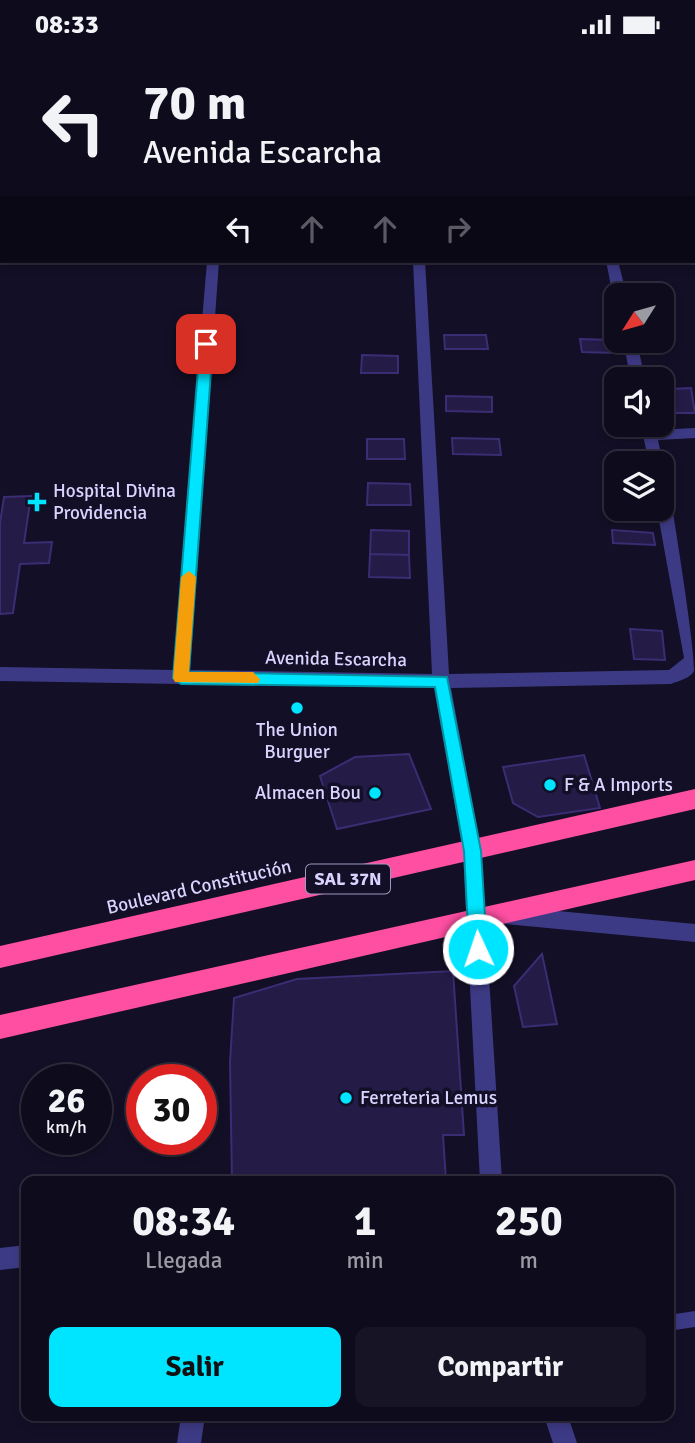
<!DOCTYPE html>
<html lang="es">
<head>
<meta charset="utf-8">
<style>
	:root { --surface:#0e0b1c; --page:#171425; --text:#f1f3f6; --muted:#9b9ba3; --line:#2e2b3b; --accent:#00e5ff }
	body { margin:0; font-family:Signika,sans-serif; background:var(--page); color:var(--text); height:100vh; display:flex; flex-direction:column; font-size:26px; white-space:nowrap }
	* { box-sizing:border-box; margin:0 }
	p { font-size:23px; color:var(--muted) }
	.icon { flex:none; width:38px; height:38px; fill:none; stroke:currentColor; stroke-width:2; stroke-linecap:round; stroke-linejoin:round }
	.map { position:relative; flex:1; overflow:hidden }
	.panel { position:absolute; left:21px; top:1127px; width:653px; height:245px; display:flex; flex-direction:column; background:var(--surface); border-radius:14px; box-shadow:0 4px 10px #0003,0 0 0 2px var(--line) }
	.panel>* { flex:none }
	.top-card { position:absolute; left:0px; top:0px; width:696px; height:214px; box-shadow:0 4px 10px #0003,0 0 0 2px var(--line); background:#0e0b1c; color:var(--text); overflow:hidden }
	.needle { width:46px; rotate:233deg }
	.tools { position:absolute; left:604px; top:234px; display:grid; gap:14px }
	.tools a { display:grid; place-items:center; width:70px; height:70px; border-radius:14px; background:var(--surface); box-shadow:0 4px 10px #0003,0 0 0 2px var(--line); font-size:35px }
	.speed { position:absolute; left:21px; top:1015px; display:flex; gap:14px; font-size:35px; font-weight:700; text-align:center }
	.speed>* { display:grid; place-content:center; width:91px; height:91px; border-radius:50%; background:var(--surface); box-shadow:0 4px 10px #0003,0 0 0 2px var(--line); line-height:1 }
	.speed small { font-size:18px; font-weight:400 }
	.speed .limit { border:10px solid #d22; background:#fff; color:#111 }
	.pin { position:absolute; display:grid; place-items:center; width:60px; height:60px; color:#fff; margin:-30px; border-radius:14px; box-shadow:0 4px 10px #0006 }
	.me { position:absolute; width:77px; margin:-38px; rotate:357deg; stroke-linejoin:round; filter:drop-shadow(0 0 5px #0008) }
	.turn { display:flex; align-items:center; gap:24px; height:147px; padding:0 28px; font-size:32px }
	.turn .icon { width:91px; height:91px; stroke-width:2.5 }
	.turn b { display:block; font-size:49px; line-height:60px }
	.lanes { display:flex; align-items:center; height:66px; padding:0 28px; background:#0003; justify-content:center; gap:35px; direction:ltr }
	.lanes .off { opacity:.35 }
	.eta { display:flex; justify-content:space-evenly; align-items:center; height:119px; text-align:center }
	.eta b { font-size:42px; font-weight:800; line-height:49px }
	.primary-button { display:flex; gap:14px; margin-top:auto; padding:14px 28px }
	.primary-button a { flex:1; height:80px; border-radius:14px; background:var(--accent); color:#111; font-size:28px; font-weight:800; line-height:80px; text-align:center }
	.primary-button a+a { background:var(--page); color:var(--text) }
	.status { display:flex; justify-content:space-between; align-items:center; height:49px; padding:0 35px; background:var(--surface); direction:ltr }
	.status svg { height:19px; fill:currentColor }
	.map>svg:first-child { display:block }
	.building { fill:#241b47; stroke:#3b2d73; stroke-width:2 }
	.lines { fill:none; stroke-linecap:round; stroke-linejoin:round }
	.lane { fill:#3d3a85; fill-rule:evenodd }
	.street { fill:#3d3a85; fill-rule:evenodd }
	.highway { fill:#ff4fa3; fill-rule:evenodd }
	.route { fill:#00e5ff; stroke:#0095a6; stroke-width:2 }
	.slow { fill:#f59e0b }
	.poi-dot { fill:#00e5ff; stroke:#130f26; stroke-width:2.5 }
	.labels { text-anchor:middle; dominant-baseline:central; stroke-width:7; stroke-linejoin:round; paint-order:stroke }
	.shield { fill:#130f26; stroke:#9e99be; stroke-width:2 }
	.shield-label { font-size:18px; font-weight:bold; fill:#d9d4ff }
	.poi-label { font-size:19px; fill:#d9d4ff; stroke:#130f26; text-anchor:start }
	.street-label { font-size:19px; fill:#d9d4ff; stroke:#130f26 }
</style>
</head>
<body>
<div class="status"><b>08:33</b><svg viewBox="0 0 49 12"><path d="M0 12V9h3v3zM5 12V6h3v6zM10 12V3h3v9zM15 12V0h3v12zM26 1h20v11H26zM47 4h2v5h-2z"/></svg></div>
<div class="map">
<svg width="695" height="1394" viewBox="0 0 695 1394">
	<rect width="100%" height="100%" fill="#130f26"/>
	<path class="building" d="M444,286H486L488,300H445Z
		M580,290L612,291L614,304L582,303Z
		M362,306L398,307V324H361Z
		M691,339L695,364H676L670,340Z
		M446,347L492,348V363L446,362Z
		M452,389L499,390L501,406L453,405Z
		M367,390H404L405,410H367Z
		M368,434L410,435L411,456H367Z
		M605,437H616V448H606Z
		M31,447L24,494L52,493L49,514L20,515L13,564L0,565V474L4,448Z
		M371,481L409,482V506L370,505Z
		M612,481L653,484L655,496L613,494Z
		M370,505L409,506L410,529L369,528Z
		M630,580L662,582L665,611L634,610Z
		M409,705L431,760L337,780L320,727L355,708Z
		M584,706L600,759L538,768L513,754L503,718Z
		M542,905L557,975L523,978L514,937Z
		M453,922L464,1086H443L446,1132H232L230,1013L234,949L297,930Z"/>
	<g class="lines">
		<path class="lane" d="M695,1262V1278L668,1282V1266Z"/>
		<path class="street" d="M118,0H129L117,2Z
			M577,0H587V2H577Z
			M0,9H2V15H0Z
			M0,68H2V74H0Z
			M0,98H2L0,106Z
			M2,174V182L0,183V175Z
			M207,212H219L190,621L432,625L413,212H425L449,625L669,621L684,609L657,460H662V440L670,445C675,476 695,599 694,622C691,629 678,632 671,635L451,639L481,802L502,1132H480L463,802L434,639L0,632V618L173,621Z
			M606,212H618L627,247H616V250L613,247Z
			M623,292H637L645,331H631Z
			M641,376H655L656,381L695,379V389L658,391L663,415L662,418V415H649Z
			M506,857L695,875V893L506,875L499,872L496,866L499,860Z
			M26,1196V1218L0,1221V1199Z
			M181,1367H205L201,1394H177Z
			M544,1367H568L577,1394H553Z"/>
		<path class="highway" d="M695,740V760L0,919V897Z
			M695,811V831L0,990V966Z"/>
	</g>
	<path class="route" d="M206,291L213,295L189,623L447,628L481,802L487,900L484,906L478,909L472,906L469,900L464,802L435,638L181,635L173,629L200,295Z"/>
	<path class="slow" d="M189,522L196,528L189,623H253L260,630L258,634L175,633L173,629L181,528Z"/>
	<g class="poi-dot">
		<path d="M33.5 442.5h7v7h7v7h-7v7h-7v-7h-7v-7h7z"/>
		<circle cx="297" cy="659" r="7"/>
		<circle cx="550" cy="736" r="7"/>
		<circle cx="375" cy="744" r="7"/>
		<circle cx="346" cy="1049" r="7"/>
	</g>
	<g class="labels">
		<rect class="shield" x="306" y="815.5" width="84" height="29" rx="5"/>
		<g class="shield-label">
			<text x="348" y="830">SAL 37N</text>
		</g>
		<g class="poi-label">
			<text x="53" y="442">Hospital Divina<tspan x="53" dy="22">Providencia</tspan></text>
			<text x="297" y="681" text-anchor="middle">The Union<tspan x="297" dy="22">Burguer</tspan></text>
			<text x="564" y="736">F &amp; A Imports</text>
			<text x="361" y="744" text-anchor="end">Almacen Bou</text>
			<text x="360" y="1049">Ferreteria Lemus</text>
		</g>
		<g class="street-label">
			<text transform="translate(336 610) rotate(1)">Avenida Escarcha</text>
			<text transform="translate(199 838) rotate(-13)">Boulevard Constitución</text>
		</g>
	</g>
</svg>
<div class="tools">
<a><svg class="needle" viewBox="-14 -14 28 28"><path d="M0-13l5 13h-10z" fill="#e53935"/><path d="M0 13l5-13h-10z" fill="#9b9ba3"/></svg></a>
<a><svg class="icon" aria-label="sound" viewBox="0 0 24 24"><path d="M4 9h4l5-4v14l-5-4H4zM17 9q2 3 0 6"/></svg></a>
<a><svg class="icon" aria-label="layers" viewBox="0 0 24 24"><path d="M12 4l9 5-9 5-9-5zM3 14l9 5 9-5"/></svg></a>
</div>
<div class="speed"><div>26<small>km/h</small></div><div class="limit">30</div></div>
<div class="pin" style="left:206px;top:295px;background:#d93025"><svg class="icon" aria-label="arrive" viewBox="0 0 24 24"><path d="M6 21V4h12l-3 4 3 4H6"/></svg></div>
<svg class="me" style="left:478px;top:900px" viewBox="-20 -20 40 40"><circle r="17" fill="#00e5ff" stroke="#fff" stroke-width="3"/><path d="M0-11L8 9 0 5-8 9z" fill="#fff"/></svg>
<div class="top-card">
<div class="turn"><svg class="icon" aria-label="left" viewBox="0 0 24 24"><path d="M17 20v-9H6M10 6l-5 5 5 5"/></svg><div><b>70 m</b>Avenida Escarcha</div></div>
<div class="lanes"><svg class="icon" aria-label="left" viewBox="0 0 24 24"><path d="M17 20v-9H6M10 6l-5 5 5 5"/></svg><svg class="icon off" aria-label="ahead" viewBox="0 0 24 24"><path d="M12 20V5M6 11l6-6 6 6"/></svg><svg class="icon off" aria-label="ahead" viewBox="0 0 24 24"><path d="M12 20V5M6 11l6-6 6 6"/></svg><svg class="icon off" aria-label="right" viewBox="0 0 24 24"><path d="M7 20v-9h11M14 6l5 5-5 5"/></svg></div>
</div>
<section class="panel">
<div class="eta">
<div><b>08:34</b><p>Llegada</p></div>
<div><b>1</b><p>min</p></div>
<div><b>250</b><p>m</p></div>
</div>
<div class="primary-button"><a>Salir</a><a>Compartir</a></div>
</section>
</div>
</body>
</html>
